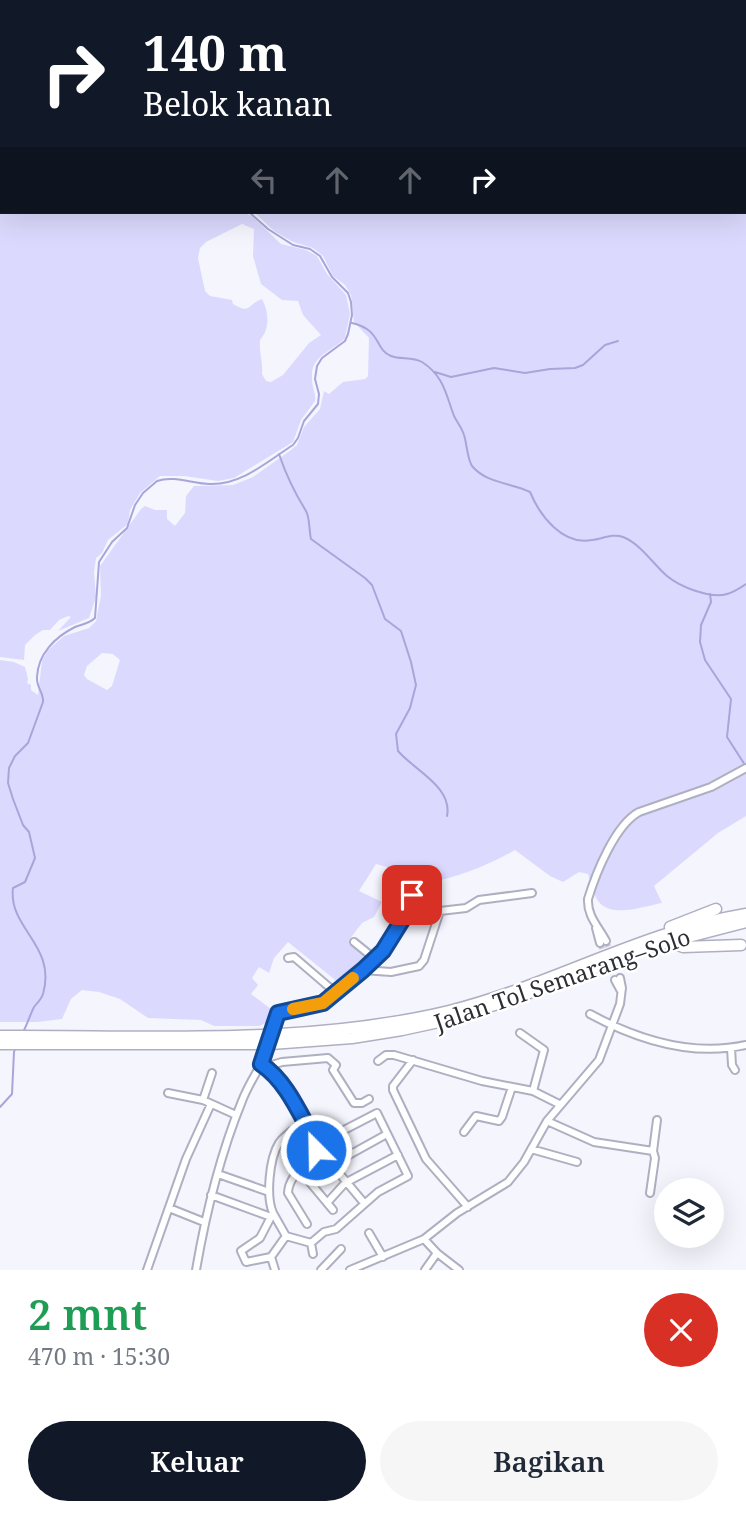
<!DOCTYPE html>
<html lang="id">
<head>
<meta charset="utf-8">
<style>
	:root { --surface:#fff; --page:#f6f6f7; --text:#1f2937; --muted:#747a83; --accent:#111827 }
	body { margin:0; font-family:"Noto Serif",serif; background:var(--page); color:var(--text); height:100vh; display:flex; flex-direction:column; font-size:26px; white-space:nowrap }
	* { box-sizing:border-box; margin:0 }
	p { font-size:23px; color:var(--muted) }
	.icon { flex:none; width:38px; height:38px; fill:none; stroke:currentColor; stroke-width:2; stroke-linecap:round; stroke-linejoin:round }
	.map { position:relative; height:1270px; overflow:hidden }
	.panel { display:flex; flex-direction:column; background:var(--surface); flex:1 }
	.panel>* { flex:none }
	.guide { position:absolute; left:0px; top:0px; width:747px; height:214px; box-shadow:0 7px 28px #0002; background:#111827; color:#fff; overflow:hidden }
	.controls { position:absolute; left:654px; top:1178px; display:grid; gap:14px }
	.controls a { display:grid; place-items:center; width:70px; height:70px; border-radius:50%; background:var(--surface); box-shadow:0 7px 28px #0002; font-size:35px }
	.pin { position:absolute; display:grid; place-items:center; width:60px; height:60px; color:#fff; margin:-30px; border-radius:14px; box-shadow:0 4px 10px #0006 }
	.me { position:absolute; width:77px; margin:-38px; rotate:337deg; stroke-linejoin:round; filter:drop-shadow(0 0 5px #0008) }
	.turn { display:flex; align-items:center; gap:24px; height:147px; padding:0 28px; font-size:32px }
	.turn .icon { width:91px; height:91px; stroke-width:2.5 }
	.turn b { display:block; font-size:49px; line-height:60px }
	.lanes { display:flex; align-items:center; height:66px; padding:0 28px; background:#0003; justify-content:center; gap:35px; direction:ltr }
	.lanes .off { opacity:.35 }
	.round { display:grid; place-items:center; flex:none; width:74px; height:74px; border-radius:37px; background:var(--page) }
	.overview { display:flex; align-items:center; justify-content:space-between; height:119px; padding:0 28px }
	h1 { font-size:42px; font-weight:600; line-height:52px; color:#1e9e55 }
	.button { display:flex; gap:14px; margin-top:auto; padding:14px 28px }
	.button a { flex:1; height:80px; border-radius:42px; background:var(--accent); color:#fff; font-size:28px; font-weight:600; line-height:80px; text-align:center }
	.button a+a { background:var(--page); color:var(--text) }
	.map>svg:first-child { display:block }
	.green { fill:#dbdafe; fill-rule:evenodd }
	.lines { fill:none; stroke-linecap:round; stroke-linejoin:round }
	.stream { stroke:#a7a5da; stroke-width:2 }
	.minor-tunnel { stroke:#cdcdd6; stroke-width:6; stroke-dasharray:6 3; stroke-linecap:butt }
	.minor-casing { stroke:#afafc2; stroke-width:10 }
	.highway-casing { stroke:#afafc2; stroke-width:13 }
	.minor { stroke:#fff; stroke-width:6 }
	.highway { stroke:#fff; stroke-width:10 }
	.minor-bridge-casing { stroke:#afafc2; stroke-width:10; stroke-linecap:butt }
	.minor-bridge { stroke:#fff; stroke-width:6 }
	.route-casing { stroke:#114b97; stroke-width:18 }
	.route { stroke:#1a73e8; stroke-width:12 }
	.slow { stroke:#f59e0b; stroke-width:12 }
	.labels { text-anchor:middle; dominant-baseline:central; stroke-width:5; stroke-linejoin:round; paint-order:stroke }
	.street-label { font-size:23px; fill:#2e2e35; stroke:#fff }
</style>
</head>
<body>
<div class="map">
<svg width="746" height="1270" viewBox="0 0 746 1270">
	<rect width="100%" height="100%" fill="#f5f5fe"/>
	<path class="green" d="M0,0H127L2,2V212H242L252,216L281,244L306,250L317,256L327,274L346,295L350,314L345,338C332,352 310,355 312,379C312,387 316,393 315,401L301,420L293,442L234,478L218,481L184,476H160L140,493L130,510L128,524L108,540L102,553L96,558L94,572L96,597L89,618L58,631L71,617L68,616L59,620L50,630H43L35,635L25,645L24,660L0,657ZM242,224L254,229L253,256L261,284L282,300L298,301L303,315L321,335L309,343L283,375L271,382L266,381L262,374C263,360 259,354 260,340C270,329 269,312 262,299C247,304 252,315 233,304L232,300L210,296L205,291L198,258L200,248L206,242Z
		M133,0H746V816L718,833L654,886L662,903C644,906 612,919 598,901C593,894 591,882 588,874L579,872L563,882L550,876L515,850C487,866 458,877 427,883L415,875L376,864L359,891L382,902L374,917L362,923L349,940L366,958L339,983L288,942L274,958L269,973L259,967L252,978L258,985L251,994L271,1009L268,1022L259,1026H214L201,1020L148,1018L120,999L99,992L82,990L71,999L62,1019L37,1022H0V660L14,662L25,667L28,679L27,683L31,685V690L38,695L42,661L48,650L64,636L89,628L96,621L101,595L100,566L141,509L145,506L155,510H167V519L175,526L185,513L186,496L194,486L233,485L253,477L291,450L297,445L304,427L320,409L324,391L329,394L343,382L365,379L368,376L369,338L354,322L351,295L345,285L333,276L323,256L313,248L293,242L274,231L254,212H746V2H132ZM102,653L113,654L120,660L112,686L107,690L87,679L84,675L87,666Z"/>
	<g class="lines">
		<path class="stream" d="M130,2V0
			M0,127L2,125
			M352,323C382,330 374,349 391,356C401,360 412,356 422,362C444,376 446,395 454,416C457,422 462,428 464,435C467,444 467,458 472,466C486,483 511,483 530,492C540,516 563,546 592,540C602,539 613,533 623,537C641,544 653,564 667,576C680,587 711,599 727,594C734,592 740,588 746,584
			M435,372L451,377L494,368L525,373L550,369L575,368L583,365L605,345L618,341
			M279,454C285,472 296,495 306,511C310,518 309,531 311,539L365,578L372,585L385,619L401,631L411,662L416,685L410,708L396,734L398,751C414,770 453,787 447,816
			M710,594L711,602L701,625L700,642L705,660L731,699L727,737L745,765
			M23,1032C27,1025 30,1015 34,1007C37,1003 41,1000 43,994C57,945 8,929 13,888L25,882L35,858L29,832L23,825L13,799L8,783L9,768L15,756L28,743L43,702C44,693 36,687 37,677C38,654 55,637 75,627C82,624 89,624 95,618L99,562L112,542L127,528L135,505L143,493L157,481C174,475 193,484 210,484C242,485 268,461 293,445L298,438L304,421L318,404L319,394L315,379L317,366L322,358L345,341L348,334L352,315L351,302L348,293L332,277L320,256L310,249L293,245L268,229L249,212
			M0,1107L12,1094L14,1052L16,1047"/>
		<path class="minor-tunnel" d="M606,941L620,978
			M600,943L615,980"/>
		<defs>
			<path id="minor" d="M596,928L600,943
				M606,941C598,926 587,916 588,899C596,873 615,825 639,812L711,787L746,768
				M354,942L375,959
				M288,958L294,957L336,993
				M363,970L391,972L419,966L424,960L440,911L466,908L479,900L532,893
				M615,980L621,991
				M590,1014C638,1040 691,1057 746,1045
				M273,1021L278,1013L282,1011L323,1003L363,970L383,951L416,898L387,884
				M520,1033L544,1050L533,1091
				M731,1048L732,1065L735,1070
				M413,1060L393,1086V1090L426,1159L468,1207
				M378,1061L386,1055H394L482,1081L533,1091L559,1104
				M261,1064L279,1080L324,1155L364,1203
				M265,1067L282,1062L328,1058L336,1065L333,1070L354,1103H362L369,1099
				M168,1093L203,1100L236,1115
				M203,1100L212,1073
				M547,1121L594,1142L653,1151L655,1158L650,1193
				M464,1132L476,1116L499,1121L502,1117L512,1087
				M531,1149L577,1162
				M653,1151L657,1120
				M331,1165L387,1134
				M218,1174L269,1192
				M211,1195L271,1217
				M327,1203L345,1183L398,1155
				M169,1208L204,1222
				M333,1210L308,1180L334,1168
				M273,1213C266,1197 269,1159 279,1143C285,1134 296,1128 304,1122
				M307,1224L288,1193C289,1171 313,1164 317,1144L377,1113L408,1176L378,1192L336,1229L324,1232L311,1243
				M369,1233L383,1257
				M286,1236L311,1243L313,1254
				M424,1239L437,1253L425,1270
				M437,1253L459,1270
				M271,1257L286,1236L273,1213L260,1238L241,1251L246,1262L271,1257L275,1270
				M147,1270L186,1159L211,1104
				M196,1270C206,1212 220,1155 242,1101C248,1085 257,1072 265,1057
				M321,1270L341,1249
				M350,1270L424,1239L457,1213L508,1182L524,1162L547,1121L599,1060L620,1004L622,988L620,978"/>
			<path id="highway" d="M670,927L716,909
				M669,942L683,947L741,945
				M0,1036C150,1035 302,1046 449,1011C550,986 642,931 746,914
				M0,1044H271L352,1038L402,1030L448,1020L516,998L650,947L746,922"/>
		</defs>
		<use href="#minor" class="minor-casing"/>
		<use href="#highway" class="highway-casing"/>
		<use href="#minor" class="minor"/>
		<use href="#highway" class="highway"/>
		<defs>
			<path id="minor-bridge" d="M265,1057L273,1021"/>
		</defs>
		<use href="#minor-bridge" class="minor-bridge-casing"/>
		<use href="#minor-bridge" class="minor-bridge"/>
	</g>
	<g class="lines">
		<defs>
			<path id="route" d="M316,1150L317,1144C301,1117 288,1082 261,1064L278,1013L323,1003L363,970L383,951L416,898L412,895"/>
		</defs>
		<use href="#route" class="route-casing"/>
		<use href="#route" class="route"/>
		<path class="slow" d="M293,1009L323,1003L353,978"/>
	</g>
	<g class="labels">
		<g class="street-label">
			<text transform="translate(562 979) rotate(-19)">Jalan Tol Semarang–Solo</text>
		</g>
	</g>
</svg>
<div class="controls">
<a><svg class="icon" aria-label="layers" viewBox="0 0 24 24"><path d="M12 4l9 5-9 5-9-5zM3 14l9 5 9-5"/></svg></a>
</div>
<div class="pin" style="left:412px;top:895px;background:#d93025"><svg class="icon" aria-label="arrive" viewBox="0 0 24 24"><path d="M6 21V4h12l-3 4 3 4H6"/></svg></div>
<svg class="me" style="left:316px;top:1150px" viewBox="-20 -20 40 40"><circle r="17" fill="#1a73e8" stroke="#fff" stroke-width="3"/><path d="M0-11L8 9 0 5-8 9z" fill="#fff"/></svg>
<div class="guide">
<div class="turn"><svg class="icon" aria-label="right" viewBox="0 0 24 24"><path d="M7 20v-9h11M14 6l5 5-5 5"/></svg><div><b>140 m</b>Belok kanan</div></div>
<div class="lanes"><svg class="icon off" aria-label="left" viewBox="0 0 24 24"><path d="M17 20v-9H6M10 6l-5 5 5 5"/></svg><svg class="icon off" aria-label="ahead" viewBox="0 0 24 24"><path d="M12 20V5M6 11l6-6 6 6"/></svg><svg class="icon off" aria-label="ahead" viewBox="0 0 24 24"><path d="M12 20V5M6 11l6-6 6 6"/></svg><svg class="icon" aria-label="right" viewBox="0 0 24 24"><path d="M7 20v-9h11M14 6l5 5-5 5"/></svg></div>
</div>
</div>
<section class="panel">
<div class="overview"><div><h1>2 mnt</h1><p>470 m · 15:30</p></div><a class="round" style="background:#d93025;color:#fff"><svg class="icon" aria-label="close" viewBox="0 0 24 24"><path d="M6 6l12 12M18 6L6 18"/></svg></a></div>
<div class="button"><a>Keluar</a><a>Bagikan</a></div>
</section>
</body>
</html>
